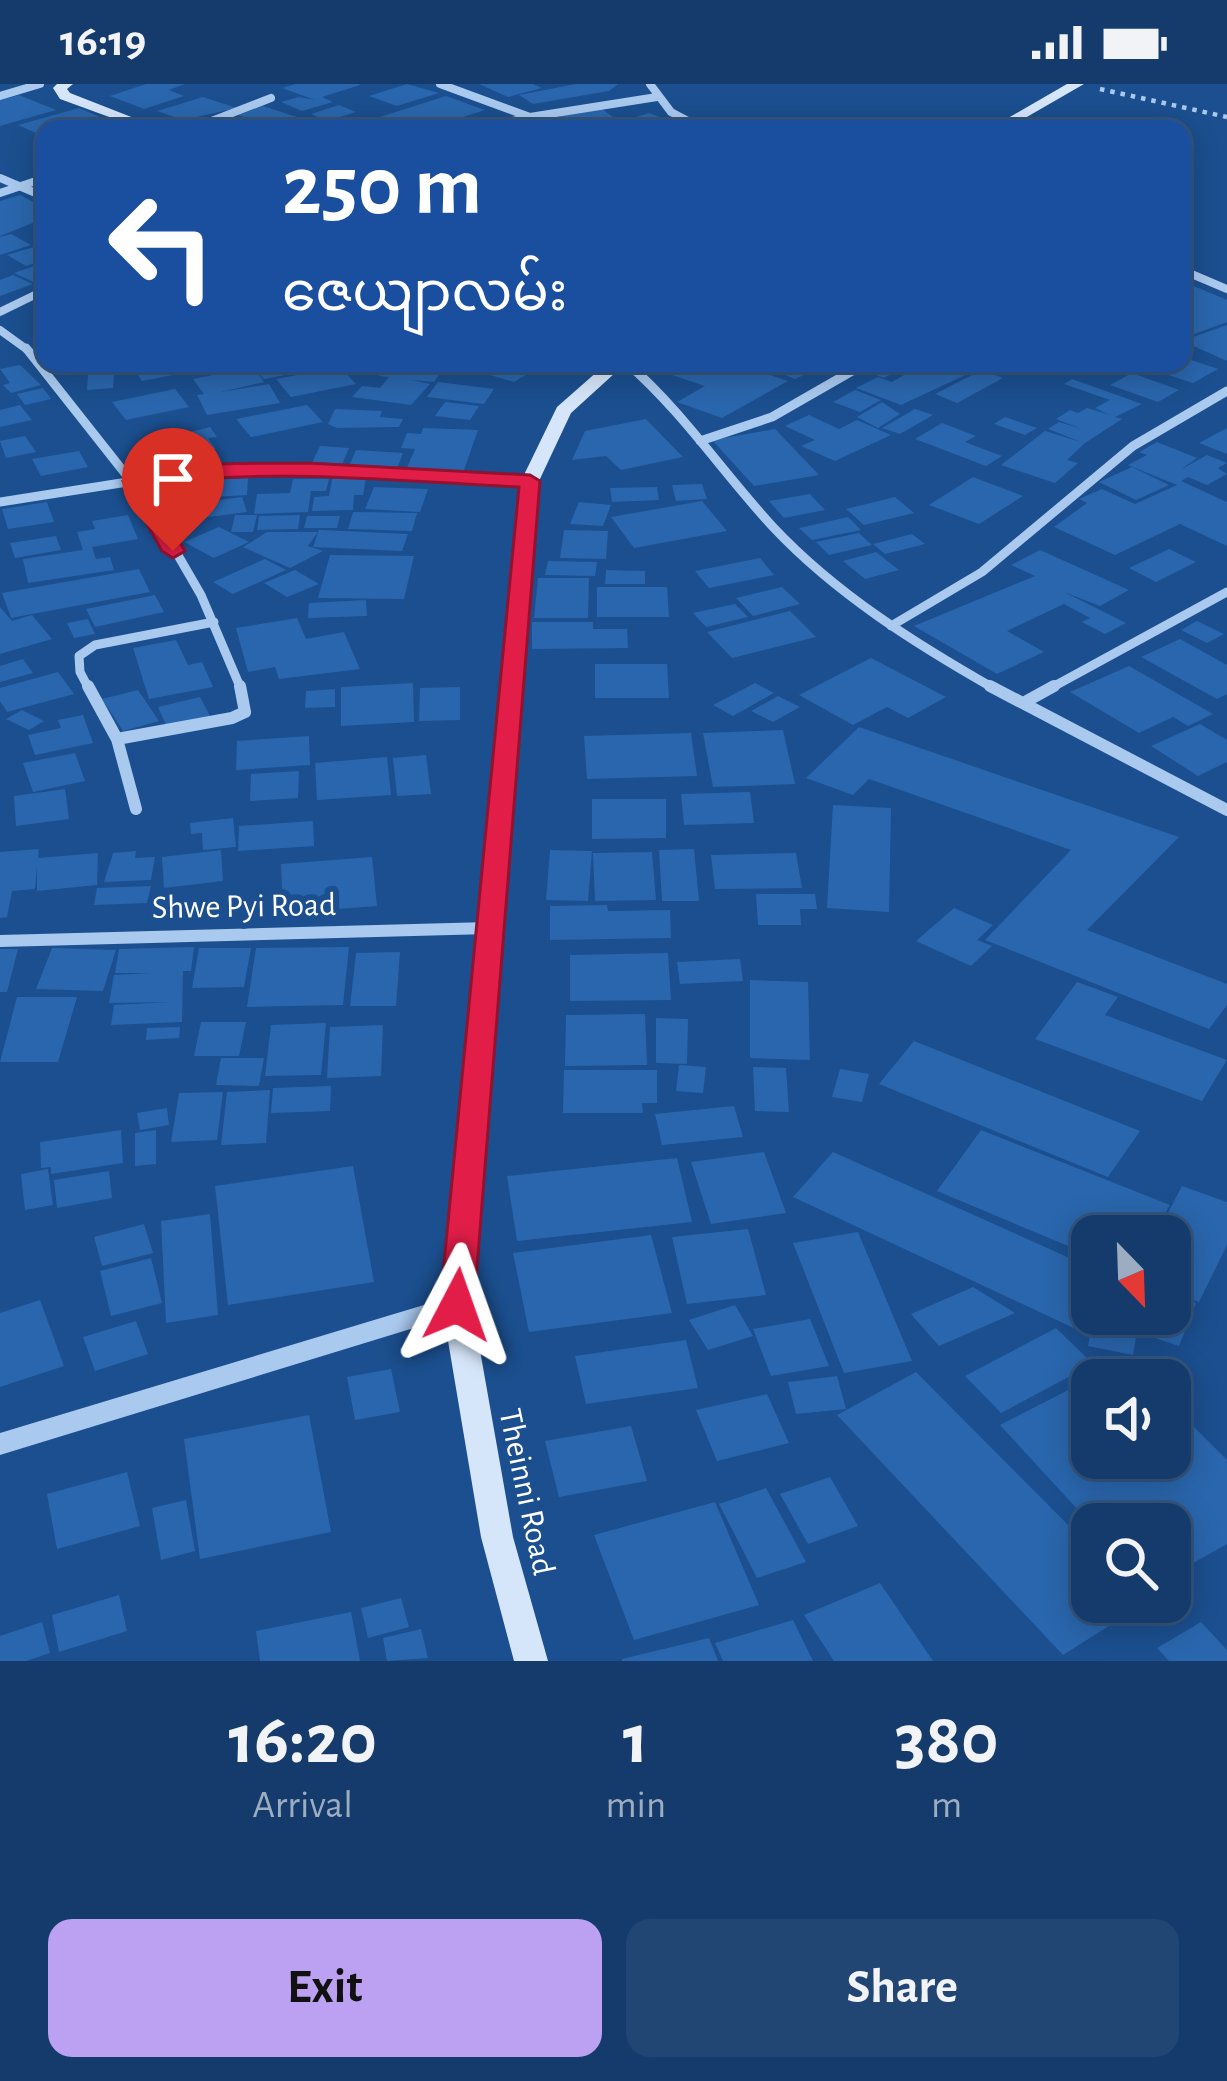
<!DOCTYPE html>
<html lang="en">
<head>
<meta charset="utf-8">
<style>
	:root { --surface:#143b6b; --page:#214673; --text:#f1f3f6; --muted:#9dadc1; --line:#33557e; --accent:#bca0f2 }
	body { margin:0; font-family:"Alegreya Sans","Noto Sans Myanmar",sans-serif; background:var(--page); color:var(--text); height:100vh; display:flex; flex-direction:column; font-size:45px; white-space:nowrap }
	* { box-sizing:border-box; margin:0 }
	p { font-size:39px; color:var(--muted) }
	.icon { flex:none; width:66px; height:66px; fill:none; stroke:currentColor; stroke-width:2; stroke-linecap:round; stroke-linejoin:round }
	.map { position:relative; height:1577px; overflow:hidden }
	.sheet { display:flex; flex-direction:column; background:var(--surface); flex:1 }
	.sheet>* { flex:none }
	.top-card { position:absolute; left:36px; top:36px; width:1155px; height:252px; border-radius:24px; box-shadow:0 6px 30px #0003,0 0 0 3px var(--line); background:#1a4fa0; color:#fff; overflow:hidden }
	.needle { width:78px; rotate:157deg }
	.controls { position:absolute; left:1071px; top:1131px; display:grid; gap:24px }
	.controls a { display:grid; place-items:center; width:120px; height:120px; border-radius:24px; background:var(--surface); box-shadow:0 6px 30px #0003,0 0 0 3px var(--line); font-size:60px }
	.pin { position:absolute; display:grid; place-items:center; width:102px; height:102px; color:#fff; margin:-123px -51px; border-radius:50% 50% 50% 0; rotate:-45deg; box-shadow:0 0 12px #0007 }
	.pin .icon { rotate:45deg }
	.me { position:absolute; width:132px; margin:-66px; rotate:4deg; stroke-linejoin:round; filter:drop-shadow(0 0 9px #0008) }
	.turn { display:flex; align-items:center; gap:42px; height:252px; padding:0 48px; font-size:54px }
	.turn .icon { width:156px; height:156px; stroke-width:2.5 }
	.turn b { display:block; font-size:84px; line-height:102px }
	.eta { display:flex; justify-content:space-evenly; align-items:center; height:204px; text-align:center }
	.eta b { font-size:72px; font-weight:600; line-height:84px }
	.primary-button { display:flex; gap:24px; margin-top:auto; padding:24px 48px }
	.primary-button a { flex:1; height:138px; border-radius:24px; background:var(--accent); color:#111; font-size:48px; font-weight:600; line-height:138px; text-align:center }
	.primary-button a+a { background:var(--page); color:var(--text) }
	.status { display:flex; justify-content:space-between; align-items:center; height:84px; padding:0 60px; background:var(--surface); direction:ltr }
	.status svg { height:33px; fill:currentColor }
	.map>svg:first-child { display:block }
	.building { fill:#2a66ad }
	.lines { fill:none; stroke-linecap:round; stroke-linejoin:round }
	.path { stroke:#a9c9ee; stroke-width:4.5; stroke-dasharray:4.5 6; stroke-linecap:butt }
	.minor-far2 { stroke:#a9c9ee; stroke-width:8 }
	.minor-far1 { stroke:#a9c9ee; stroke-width:9 }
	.minor { stroke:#a9c9ee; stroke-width:12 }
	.tertiary { fill:#a9c9ee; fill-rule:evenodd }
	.secondary { fill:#d6e6fa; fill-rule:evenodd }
	.route { fill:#e11d48; stroke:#92132f; stroke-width:3 }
	.labels { text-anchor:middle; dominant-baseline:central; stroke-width:12; stroke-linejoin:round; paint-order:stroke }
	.street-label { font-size:33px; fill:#fff; stroke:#1b4f8f }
</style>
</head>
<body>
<div class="status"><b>16:19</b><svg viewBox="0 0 49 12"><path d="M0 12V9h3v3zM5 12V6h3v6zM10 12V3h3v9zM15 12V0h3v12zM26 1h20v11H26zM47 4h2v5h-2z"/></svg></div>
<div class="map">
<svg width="1227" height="1577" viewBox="0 0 1227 1577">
	<rect width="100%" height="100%" fill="#1b4f8f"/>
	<path class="building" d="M146,0H185L169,6L184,12L144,25L110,12Z
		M295,0H359L360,1L322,13L333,18L302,27L281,18L299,13L315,16L282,4Z
		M407,0L439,9L397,22L369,12Z
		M479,0H533L542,4L508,13Z
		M576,0H618L609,7L533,20L519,11Z
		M19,11L56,26L0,42V16Z
		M446,12L485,26L425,45H342Z
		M203,13L237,24L183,36L157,27Z
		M339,21L356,28L327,37L311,30Z
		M263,22L303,35L277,44L238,31Z
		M79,24L128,45H45V53L18,41Z
		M602,25L617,36L574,43L560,32Z
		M649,29L691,45H601V44Z
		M233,32L270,44V45H219L225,42L214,39Z
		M20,111L45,124V134L0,152V117Z
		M11,150L31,161L0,171V153Z
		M34,163L45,169V176L26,182L7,171Z
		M43,179L45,199L40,201L14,189Z
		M13,191L33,200L0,212V196Z
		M1182,197L1227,216V238L1189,252L1182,249Z
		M1227,241V277L1182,257Z
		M1182,273L1218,285L1193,299L1153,286L1165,279H1182Z
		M180,279H305L311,286L264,295L253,282L264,298L221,308L269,300L280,319L207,331L197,311L204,310L193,295L233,287L229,282L187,289Z
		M468,279H546L514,298L462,283Z
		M670,279H735L788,297L722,334L677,318L705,302L657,286Z
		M757,279H831L795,295Z
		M877,279H924L913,287L928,279H962L978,285L901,321L856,304L878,293L892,298L904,291L895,288L884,294L863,286Z
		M20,281L41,301L11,309L3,301L10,299L0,285Z
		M166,282L173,291L142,297L136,288Z
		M387,282L441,288L434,298L412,296L430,300L411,321L352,313L362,302L380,304L389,293L379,292Z
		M340,283L356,300L291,313L276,295Z
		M982,286L1003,294L957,319L935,310Z
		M114,289L113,304L87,306L88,291Z
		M1132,289L1179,306L1158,318L1110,301Z
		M1072,295L1142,320L1115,333L1122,335L1085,359L1067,376L1078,379L1055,399L1001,381L1045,347L1081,358L1048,345L1059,338L1082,345L1056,335L1070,326L1078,329L1087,324L1110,331L1095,324L1110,316L1064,300Z
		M438,298L494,305L484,320L427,313Z
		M43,304L51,315L25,321L17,310Z
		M175,305L189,323L126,336L112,318Z
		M855,306L881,316L860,328L833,318Z
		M445,318L479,322L470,336L435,332Z
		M882,318L900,330L878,344L857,333Z
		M20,321L32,336L0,343V326Z
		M307,321L323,338L251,353L236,335Z
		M335,325L382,327L380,333L403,335L399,343L337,344L328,340Z
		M915,325L933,331L900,350L882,344Z
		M809,331L839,345L857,336L891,351L835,377L801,362L815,356L785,342Z
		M1005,333L1037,344L1025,351L994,340Z
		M646,335L683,373L621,386L606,372L572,376L585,347Z
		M942,339L976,352L965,358L1002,372L986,382L915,355Z
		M210,343L217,353L208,354L216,365L175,373L163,355Z
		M423,344L478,346L463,389L406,386L415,365L401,364L407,349L421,350Z
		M1227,344V370L1199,359Z
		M775,345L819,391L754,402L712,356Z
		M25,352L36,368L6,374L0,357Z
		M1157,358L1197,374L1180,386L1207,371L1227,379L1218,384L1227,390L1207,401L1188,393L1181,397L1227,418V462L1180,440L1115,471L1054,443L1087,419L1079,415L1102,405L1135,420L1177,401L1128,381L1147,371L1139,368Z
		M320,362L349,364L341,383L311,381Z
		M356,366L403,369L397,385L349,382Z
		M79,367L88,383L41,392L32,375Z
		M1132,383L1169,401L1136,416L1099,398Z
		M973,393L1023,412L979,440L929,421Z
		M248,394L247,411L194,414L196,397Z
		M366,394L363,411H354L353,426L312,427L314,413L329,412L332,395Z
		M293,395H329L326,407H311L308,428L254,430L257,410L290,409Z
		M182,398L190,415L154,421L147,403Z
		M702,400L707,415L676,417L672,401Z
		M374,403L428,405L420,428L365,425Z
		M657,403L659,416L612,418L610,404Z
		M810,410L825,426L784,434L769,417Z
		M242,413L247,428L201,434L197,419Z
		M895,413L914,429L864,441L846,425Z
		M702,417L727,447L634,464L611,433Z
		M47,418L54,438L8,445L2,425Z
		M579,418L611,421L603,442L570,440Z
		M353,428L417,429L412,447L348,445Z
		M128,431L138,455L92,463L96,475L110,473L114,486L28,499L23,475L83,466L77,448L95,445L92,437Z
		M235,431H257L253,448H231Z
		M300,431L298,445L257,446L259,432Z
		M307,432H340L337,444H304Z
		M848,433L861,446L812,456L799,444Z
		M219,443L249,458L214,474L184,458Z
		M319,446H321L408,450L402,467L313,463Z
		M564,446L608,447L606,475L560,474Z
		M267,448H318L308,462L323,467L290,484L243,463Z
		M859,449L872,461L829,471L816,458Z
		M912,450L925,460L885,470L873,460Z
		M56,452L61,466L15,474L10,459Z
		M1169,465L1196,478L1156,498L1129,484Z
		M1040,466L1129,506L1100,522L1064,508L1126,539L1105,550L1082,538L1090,534L1064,520L1007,547L1044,568L997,590L914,542L1035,492L1011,481Z
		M876,468L899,486L865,495L843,477Z
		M330,471L414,472L404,515L318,514Z
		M760,474L774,491L709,504L695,487Z
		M265,475L286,486L233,510L213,498Z
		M548,477L597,478L595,492L545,491Z
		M139,485L150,508L11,534L2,509Z
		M295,486L319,500L287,513L264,499Z
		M606,486L645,487V500H605Z
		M538,494H589L588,534H534Z
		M597,503H667L669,533H597Z
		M782,503L800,520L753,532L736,514Z
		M155,511L164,528L95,543L86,525Z
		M366,516L367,532L308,534L309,519Z
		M735,520L748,533L706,543L693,529Z
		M0,523L12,537L32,531L52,555L0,570Z
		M790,527L816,553L732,574L707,548Z
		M297,534L306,555L344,548L360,585L279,595L275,583L248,588L236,544Z
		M88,535L95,550L74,554L67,539Z
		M1197,537L1224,550L1207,559L1181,546Z
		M532,538H593V545H627L628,564L532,565Z
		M1180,555L1227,581V610L1217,615L1141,573Z
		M176,556L188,581L202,578L213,603L149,615L133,564Z
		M871,574L946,613L908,634L887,623L853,641L799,611Z
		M23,575L33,589L0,598V582Z
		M595,580H667L669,614H595Z
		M1129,582L1213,630L1188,642L1173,633L1139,649L1070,608Z
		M58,588L74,610L7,628L0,617V604Z
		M413,599L414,638L341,642V603Z
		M755,599L774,609L733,632L713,621Z
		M460,603V636L419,637L420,604Z
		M335,605V623L305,624L306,607Z
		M138,606L159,637L123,647L102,615Z
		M778,612L800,623L773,638L751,627Z
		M200,613L210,632L166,641L158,623Z
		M22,626L44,637L29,646L6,635Z
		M83,631L93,659L35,671L28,651L61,644L58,636Z
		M1200,640L1227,656V678L1198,692L1151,662Z
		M859,643L1179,753L1087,846L1227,900V921L1209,945L985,856L1071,766L869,695L853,711L806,694Z
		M783,646L795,700L713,703L703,649Z
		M691,649L697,692L587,695L584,652Z
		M309,652L310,681L236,686L237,657Z
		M75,669L85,697L33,708L23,679Z
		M426,671L431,710L397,712L393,674Z
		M387,673L391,711L317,716L315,679Z
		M299,687L298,714L250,717L251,690Z
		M65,705L69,735L16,742L14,712Z
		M750,708L754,739L684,741L681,710Z
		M592,715H666V754L592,755Z
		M833,721L891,724L889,828L827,824Z
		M233,734L236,763L203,766L202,749L191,750L190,739Z
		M313,737L314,762L238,767L239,742Z
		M39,765L38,774L98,769L97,801L37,807V782L35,805L12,807L7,833L0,834V768Z
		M694,765L699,817H662L659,766Z
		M221,766L223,797L164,804L162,773Z
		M550,766L592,767L588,817L546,816Z
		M136,767L135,774L155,773L151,796L104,798L113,769Z
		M652,768L656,816L595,817L593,769Z
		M796,769L802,804L715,805L711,771Z
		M372,773L377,822L283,829L281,780Z
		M151,802L147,819L94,821L97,804Z
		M756,810H815L817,825H800L801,841H758Z
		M607,821L608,827L670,826L671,854L550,856V822Z
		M954,824L993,841L977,856L992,862L971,882L916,857Z
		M194,863L191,887H183L182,938L111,941L114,921L171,918L109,919L114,891L152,889H115L119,865Z
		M349,863L343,921L247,923L256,864Z
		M52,864L116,866L103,907L36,905Z
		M199,864H251L244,903L192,904Z
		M0,865H18L7,908H0Z
		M400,868L396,922H350L356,869Z
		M668,869L671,916L570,917V871Z
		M740,875L743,897L680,900L677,878Z
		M750,896L808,898L810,976L750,974Z
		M1077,898L1118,913L1105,931L1227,976L1202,1017L1035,955Z
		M17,913H77L58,978H0Z
		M645,930L647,981L565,982L566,931Z
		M656,934L688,935L687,980L656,979Z
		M201,938H246L239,972H194Z
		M326,939L321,991L265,992L271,941Z
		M383,941L381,992L327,994L330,943Z
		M180,943L179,954L146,956L147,944Z
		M914,957L1140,1047L1108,1093L879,1000Z
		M221,974H264L259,1002L216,1001Z
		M679,981L706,983L703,1009L676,1007Z
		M753,983L786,984L789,1028L755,1027Z
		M840,985L869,990L862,1018L832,1013Z
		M564,986H657V1019H642L643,1029H563Z
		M331,1002L330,1027L271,1029L273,1004Z
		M270,1006L266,1059L221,1061L227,1008Z
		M223,1008L217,1056L171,1058L179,1009Z
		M734,1022L743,1053L662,1061L655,1030Z
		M167,1024L169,1041L140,1046L137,1029Z
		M121,1046L123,1079L51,1090V1083L41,1084L40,1058Z
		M156,1046V1080L135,1082V1049Z
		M981,1046L1170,1121L1151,1152H1092V1172L937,1107Z
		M764,1068L786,1129L711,1140L691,1078Z
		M833,1068L1092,1184V1222L1076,1245L793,1113Z
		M677,1074L692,1138L517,1157L507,1092Z
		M353,1082L374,1198L228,1221L215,1102Z
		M48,1085L53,1121L25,1126L21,1090Z
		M109,1087L112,1114L57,1124L54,1096Z
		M1182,1102L1227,1118V1161L1199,1218L1170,1207V1152H1156Z
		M210,1130L218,1231L166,1239L161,1137Z
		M144,1140L153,1169L102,1182L94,1153Z
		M748,1145L766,1211L687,1220L672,1153Z
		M858,1148L912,1277L844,1289L793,1159Z
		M651,1151L672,1229L529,1248L513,1169Z
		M151,1174L162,1219L111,1232L100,1187Z
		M973,1203L1015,1229L939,1262L911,1230Z
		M1170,1210L1196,1219L1179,1262L1140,1249L1148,1230H1170Z
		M40,1216L64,1282L0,1303V1229Z
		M735,1221L753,1252L708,1266L689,1236Z
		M1094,1231L1138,1241L1133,1271L1088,1262Z
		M810,1235L829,1282L771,1292L753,1245Z
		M136,1237L148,1270L95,1287L83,1253Z
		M1056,1244L1093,1280L1001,1329L965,1292Z
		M686,1256L698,1304L586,1320L575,1272Z
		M1127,1276L1147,1296H1092V1374H1170V1319L1227,1376V1460L1170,1492V1440H1091L1000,1341Z
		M391,1285L400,1328L355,1336L347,1293Z
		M916,1288L1092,1465V1518H1147L1063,1571L837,1331Z
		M837,1292L846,1325L796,1330L788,1298Z
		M767,1310L789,1359L717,1377L696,1326Z
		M309,1331L331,1448L200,1475L184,1355Z
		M631,1342L647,1397L559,1413L545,1357Z
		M127,1388L140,1442L57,1465L47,1410Z
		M830,1393L858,1442L808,1460L780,1410Z
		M766,1404L806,1478L757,1494L719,1420Z
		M186,1416L195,1467L161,1476L152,1424Z
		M715,1418L759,1521L634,1556L594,1451Z
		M880,1499L933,1577H834L804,1531Z
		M119,1511L127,1547L59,1568L52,1531Z
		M401,1514L409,1543L368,1554L361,1524Z
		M351,1528L360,1577H260L256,1547Z
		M793,1536L813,1577H723L715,1559Z
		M42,1538L50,1569L26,1577H0V1552Z
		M1201,1538L1227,1566V1577H1169L1157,1564Z
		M421,1545L428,1574L387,1577L383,1554Z
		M709,1554L718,1577H622V1575Z"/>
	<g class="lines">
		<path class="path" d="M1100,5L1227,33"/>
		<path class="minor-far2" d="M440,0L530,33L657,13
			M650,0L671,28L703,45
			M0,12L40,0
			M191,45L271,14
			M479,45L529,33
			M0,94L45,113
			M0,109L45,94
			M1182,186L1227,205
			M0,228L45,206
			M0,246L29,267"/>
		<path class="minor-far1" d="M26,264L146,416L201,511L241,605
			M627,279C683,328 723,389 773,443C836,510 916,560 995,605
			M700,357L772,333L866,279
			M0,418L191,388L308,386L530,397
			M891,542L982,488L1133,362L1227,307
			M89,605L80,588L79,572L95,561L214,538
			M1049,605L1227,508"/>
		<path class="minor" d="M88,602L117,655L136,725
			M990,602L1227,726
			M1025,618L1054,602
			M117,655L232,634L245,628L240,602
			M0,857L489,844"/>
		<path class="tertiary" d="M457,1211L466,1214L470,1221L466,1228L0,1371V1349Z"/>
		<path class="secondary" d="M57,0H73L67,5L70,9L162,45H142L60,15L53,4Z
			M1067,0H1084L1006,45H989Z
			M607,279H626L571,329L539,397L472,1221L513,1453L548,1577H514L481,1453L442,1221L521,397L557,323Z"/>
	</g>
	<path class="route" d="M308,379L530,391L540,397L474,1221L469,1230L457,1234L445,1230L440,1221L519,403C395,397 269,383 146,401L185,467L173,474L162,467L123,397C150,375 269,380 308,379Z"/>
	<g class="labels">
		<g class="street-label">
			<text transform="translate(244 823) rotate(-1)">Shwe Pyi Road</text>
			<text transform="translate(526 1408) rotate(78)">Theinni Road</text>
		</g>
	</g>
</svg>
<div class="controls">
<a><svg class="needle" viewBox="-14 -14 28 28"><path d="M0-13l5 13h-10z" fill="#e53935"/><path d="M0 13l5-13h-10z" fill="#9dadc1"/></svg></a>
<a><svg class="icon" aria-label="sound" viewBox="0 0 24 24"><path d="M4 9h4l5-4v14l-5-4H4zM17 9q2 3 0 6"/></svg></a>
<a><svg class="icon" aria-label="search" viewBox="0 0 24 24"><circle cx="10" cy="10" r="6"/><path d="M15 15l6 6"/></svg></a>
</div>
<div class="pin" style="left:173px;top:467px;background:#d93025"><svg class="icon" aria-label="arrive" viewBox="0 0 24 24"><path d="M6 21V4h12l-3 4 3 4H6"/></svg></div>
<svg class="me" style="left:457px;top:1221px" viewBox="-20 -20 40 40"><path d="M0-17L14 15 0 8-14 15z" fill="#e11d48" stroke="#fff" stroke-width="4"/></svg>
<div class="top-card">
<div class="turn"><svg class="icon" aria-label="left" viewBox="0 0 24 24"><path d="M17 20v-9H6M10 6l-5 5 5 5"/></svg><div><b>250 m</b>ဇေယျာလမ်း</div></div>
</div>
</div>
<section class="sheet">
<div class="eta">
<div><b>16:20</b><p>Arrival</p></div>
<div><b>1</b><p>min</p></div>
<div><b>380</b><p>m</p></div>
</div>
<div class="primary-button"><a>Exit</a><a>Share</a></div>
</section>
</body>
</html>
